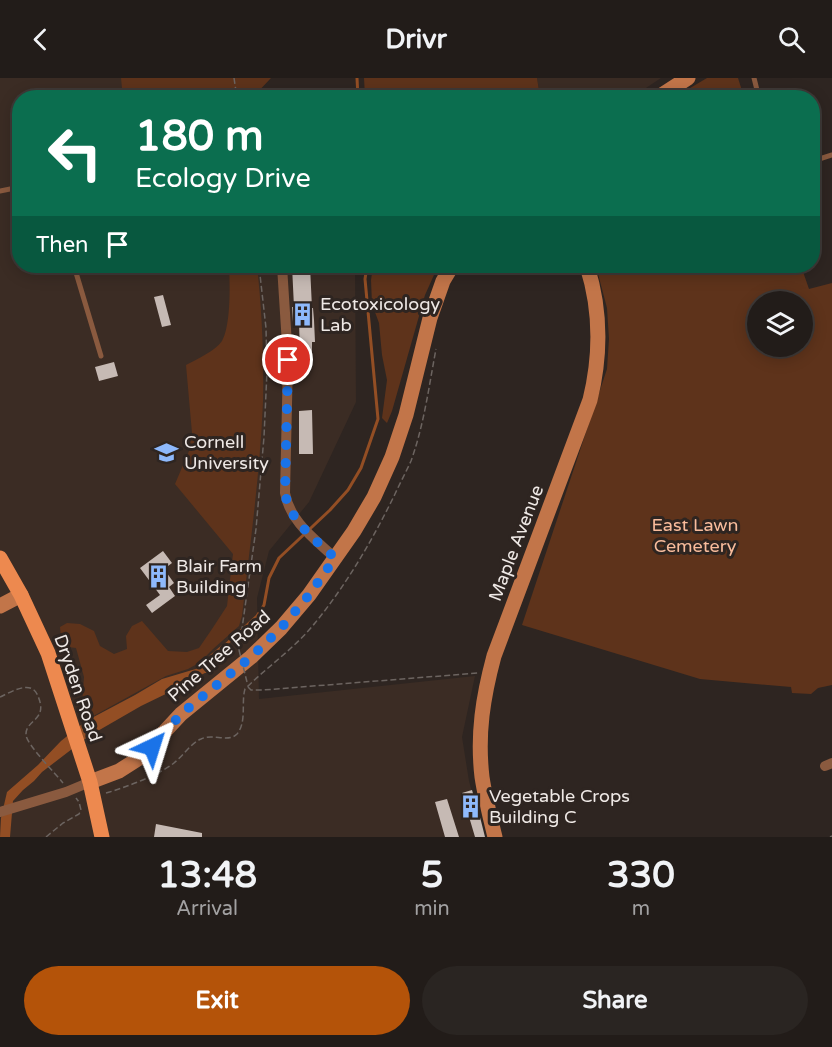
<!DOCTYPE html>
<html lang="en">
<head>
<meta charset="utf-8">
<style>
	:root { --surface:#221c19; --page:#2a2522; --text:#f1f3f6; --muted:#a2a1a2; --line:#3f3a38; --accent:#b45309 }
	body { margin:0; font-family:"Varela Round",sans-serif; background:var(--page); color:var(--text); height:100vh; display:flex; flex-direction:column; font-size:22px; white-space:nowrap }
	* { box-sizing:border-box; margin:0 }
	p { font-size:20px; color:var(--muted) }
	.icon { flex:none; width:33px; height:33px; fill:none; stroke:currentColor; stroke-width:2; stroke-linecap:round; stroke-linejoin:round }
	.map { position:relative; height:759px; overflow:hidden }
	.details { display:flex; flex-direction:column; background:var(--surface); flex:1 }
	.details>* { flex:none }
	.banner { position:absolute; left:12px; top:12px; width:808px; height:183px; border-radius:24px; box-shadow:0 3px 15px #0003,0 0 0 2px var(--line); background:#0b6e4f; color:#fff; overflow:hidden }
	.buttons { position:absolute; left:747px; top:213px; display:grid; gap:12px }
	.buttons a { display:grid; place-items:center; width:66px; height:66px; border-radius:50%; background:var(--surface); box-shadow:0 3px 15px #0003,0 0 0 2px var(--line); font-size:30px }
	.pin { position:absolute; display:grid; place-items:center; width:51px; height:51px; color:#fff; margin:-26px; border:3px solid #fff; border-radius:50%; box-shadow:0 2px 6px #0007 }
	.me { position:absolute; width:66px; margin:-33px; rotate:41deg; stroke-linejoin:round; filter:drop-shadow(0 0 4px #0008) }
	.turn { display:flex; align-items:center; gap:21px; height:126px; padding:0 24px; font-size:27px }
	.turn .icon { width:78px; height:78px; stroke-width:2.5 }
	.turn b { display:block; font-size:42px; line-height:51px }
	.then { display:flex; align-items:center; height:57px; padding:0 24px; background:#0003; gap:12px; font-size:22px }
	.eta { display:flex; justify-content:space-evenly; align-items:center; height:102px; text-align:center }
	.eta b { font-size:36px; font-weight:700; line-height:42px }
	.primary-button { display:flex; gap:12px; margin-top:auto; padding:12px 24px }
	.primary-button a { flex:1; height:69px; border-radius:36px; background:var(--accent); color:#fff; font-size:24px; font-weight:700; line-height:69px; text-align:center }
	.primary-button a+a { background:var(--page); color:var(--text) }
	header { display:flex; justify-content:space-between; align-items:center; height:78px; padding:0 24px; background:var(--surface); font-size:27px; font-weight:700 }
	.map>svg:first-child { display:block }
	.built { fill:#3b2c24 }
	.green { fill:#5e331b; fill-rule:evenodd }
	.water { fill:#934e24 }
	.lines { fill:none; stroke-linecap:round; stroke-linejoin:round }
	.stream { stroke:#934e24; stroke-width:3 }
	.building { fill:#c6bab4 }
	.path { stroke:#6c6460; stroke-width:1.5; stroke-dasharray:6 3; stroke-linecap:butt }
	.lane { stroke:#8a5a3f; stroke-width:5 }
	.street { stroke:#8a5a3f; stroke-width:10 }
	.secondary { stroke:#c27549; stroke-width:15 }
	.primary { stroke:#ed894f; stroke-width:15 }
	.path-bridge { stroke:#6c6460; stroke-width:1.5; stroke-dasharray:6 3; stroke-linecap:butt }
	.route { stroke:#1a73e8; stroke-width:10; stroke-dasharray:0 18 }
	.labels { text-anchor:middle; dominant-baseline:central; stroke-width:6; stroke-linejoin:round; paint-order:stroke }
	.poi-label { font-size:18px; fill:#efe9e6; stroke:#2e2521; text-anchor:start }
	.park-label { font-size:18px; fill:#f9bc9c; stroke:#2e2521 }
	.street-label { font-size:18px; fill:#efe9e6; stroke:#2e2521 }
</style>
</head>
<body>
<header><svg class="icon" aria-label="back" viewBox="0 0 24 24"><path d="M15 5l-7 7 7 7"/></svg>Drivr<svg class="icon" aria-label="search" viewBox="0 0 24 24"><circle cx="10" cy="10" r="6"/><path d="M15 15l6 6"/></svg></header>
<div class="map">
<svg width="832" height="759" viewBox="0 0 832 759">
	<rect width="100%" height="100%" fill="#2e2521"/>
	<path class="built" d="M0,0H174L178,19L20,20V188H355L356,324L309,424L269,473L257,520L259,621L475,598L462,659L469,703L484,759H0Z
		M537,0H661L631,20L540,19Z"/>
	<path class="green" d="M121,0H271L253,19L123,20Z
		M364,0H537L540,19H365Z
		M707,0H738L744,19H675Z
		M229,188H257C262,232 264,279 263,324C260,396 250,467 242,538L239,548L213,571L199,585L188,591L166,598L88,641L82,626L84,599L76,570L68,569L61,561L60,549L67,545L80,546L94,553L100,568L114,576L127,571L126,558L132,548L142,543L168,573L187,574L199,570L212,551L227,528L233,476L175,406L189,373L192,355L186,287C197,281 215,273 222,263C231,247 230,206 229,188Z
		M373,188H438L425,217L392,333L387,345L382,340L387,302L382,277L379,245L372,226L371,202Z
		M596,188H801L809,211L832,205V607L818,610L811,616L792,615L791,609L700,601L522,547L607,291L609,261L607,230ZM758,224H802V268H758Z"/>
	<path class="water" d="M222,567L225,569L223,578L210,595H205L190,602L176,611L141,628L89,658L42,694L34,703L23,712L13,723L10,759H0L1,740L7,714L38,687L61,663L86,643L135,617L162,601L199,590L207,583L210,577Z"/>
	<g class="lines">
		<path class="stream" d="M357,0L358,20
			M222,570L257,538L264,527L269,500L279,480L330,432L348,412L361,390L378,341L365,201L367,188"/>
	</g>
	<path class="building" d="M292,188H310L312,230H313L314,242L315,264H312V274L300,275L299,244H293L292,229H294Z
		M163,217L171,247L162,249L154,219Z
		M114,284L118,298L99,303L95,289Z
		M312,332L313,376H299V333Z
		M163,473L172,485L164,491L174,505L169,509L175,518L152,535L146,527L160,517L140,490Z
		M472,712L481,743L485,759H475L462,715Z
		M447,721L459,759H445L435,724Z
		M156,746L202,755V759H154Z"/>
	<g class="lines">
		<path class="path" d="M234,0L237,20
			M239,572L256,451L264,359L267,293L266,250L259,188
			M248,609L251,612H263L478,595
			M0,619C11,614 30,602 37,616C50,643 25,641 26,657C27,667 56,696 63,705
			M106,715C124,710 159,697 174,685C183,678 191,665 201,661C213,655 228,665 237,656C247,644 241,624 245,611C268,588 295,570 315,545C347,506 373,461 395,416C400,405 406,394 411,383C424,347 429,308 436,271
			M46,759L63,745L79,736L81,732L79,724L76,720
			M830,759L832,758"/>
		<path class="lane" d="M754,0L759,20
			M813,83L832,77
			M0,113L20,109
			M74,188L101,278"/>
		<path class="street" d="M282,188L288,282L285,415C290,444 315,461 335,480
			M825,688L832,685
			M0,734L66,714L90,704"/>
		<path class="secondary" d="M657,20L688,0
			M0,528L21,517
			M90,704L119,693L141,679L181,636L251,579L281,550L309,517L354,453L374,419L392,379L406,337L430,240L443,203L452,188
			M495,759C490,739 485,719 482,699C477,656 483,619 494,578L590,322C601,277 601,232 587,188"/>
		<path class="primary" d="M0,480L21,517L48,575L90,704L102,759"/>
		<path class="path-bridge" d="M239,572L247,604"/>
	</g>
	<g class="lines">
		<path class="route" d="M152,669L181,636L251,579L281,550L309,517L335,480C315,461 290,444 285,415L288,282"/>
	</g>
	<defs>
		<symbol id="building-bare" viewBox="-9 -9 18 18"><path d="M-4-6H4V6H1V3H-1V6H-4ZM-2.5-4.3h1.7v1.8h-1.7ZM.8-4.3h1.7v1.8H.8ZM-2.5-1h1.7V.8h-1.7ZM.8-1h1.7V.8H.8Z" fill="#8eb9fc" stroke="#2e2521" stroke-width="2.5" paint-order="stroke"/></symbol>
		<symbol id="university-bare" viewBox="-9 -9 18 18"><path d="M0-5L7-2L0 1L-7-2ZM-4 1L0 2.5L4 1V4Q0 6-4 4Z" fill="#8eb9fc" stroke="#2e2521" stroke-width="2.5" paint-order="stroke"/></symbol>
	</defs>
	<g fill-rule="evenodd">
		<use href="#building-bare" x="286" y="220" width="33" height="33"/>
		<use href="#university-bare" x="150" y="358" width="33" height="33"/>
		<use href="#building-bare" x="142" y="482" width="33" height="33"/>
		<use href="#building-bare" x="454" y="712" width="33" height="33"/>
	</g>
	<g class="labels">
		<g class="poi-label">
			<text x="320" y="226">Ecotoxicology<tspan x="320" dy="21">Lab</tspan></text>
			<text x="184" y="364">Cornell<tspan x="184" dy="21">University</tspan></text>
			<text x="176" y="488">Blair Farm<tspan x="176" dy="21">Building</tspan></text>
			<text x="489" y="718">Vegetable Crops<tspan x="489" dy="21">Building C</tspan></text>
		</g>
		<g class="park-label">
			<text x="695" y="447">East Lawn<tspan x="695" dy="21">Cemetery</tspan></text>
		</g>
		<g class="street-label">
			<text transform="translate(516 465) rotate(-69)">Maple Avenue</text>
			<text transform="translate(219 578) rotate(-41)">Pine Tree Road</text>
			<text transform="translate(78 610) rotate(71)">Dryden Road</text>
		</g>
	</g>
</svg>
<div class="buttons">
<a><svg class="icon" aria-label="layers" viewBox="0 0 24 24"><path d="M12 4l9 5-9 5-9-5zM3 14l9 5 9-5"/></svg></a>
</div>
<div class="pin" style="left:288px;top:282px;background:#d93025"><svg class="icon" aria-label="arrive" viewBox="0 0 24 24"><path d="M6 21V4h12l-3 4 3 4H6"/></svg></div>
<svg class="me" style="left:152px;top:669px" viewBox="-20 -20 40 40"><path d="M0-17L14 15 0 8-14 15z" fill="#1a73e8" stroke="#fff" stroke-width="4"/></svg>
<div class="banner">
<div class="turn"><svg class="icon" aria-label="left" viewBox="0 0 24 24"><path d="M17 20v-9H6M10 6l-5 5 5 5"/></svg><div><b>180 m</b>Ecology Drive</div></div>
<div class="then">Then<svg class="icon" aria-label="arrive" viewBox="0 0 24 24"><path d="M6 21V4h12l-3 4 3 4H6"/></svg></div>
</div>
</div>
<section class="details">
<div class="eta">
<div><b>13:48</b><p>Arrival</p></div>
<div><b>5</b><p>min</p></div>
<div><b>330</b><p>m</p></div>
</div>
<div class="primary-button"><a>Exit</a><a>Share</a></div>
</section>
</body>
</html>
